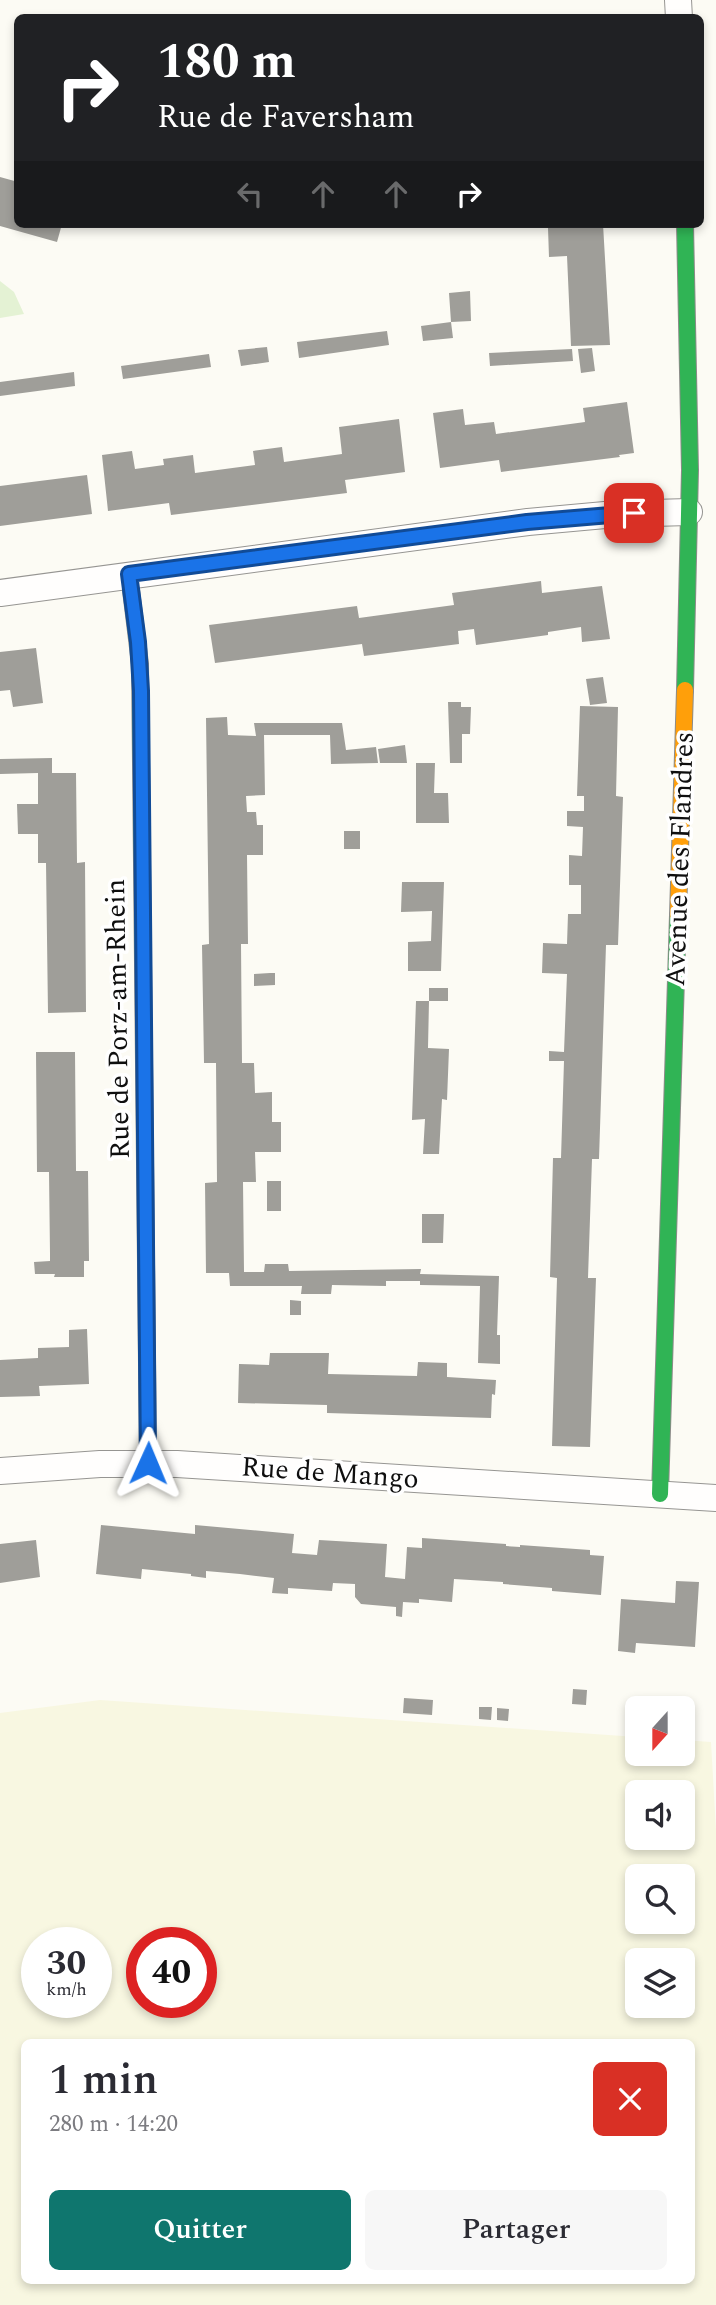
<!DOCTYPE html>
<html lang="fr">
<head>
<meta charset="utf-8">
<style>
	:root { --surface:#fff; --page:#f7f7f7; --text:#2b2b33; --muted:#7c7c81; --accent:#0f766e }
	body { margin:0; font-family:Spectral,serif; background:var(--page); color:var(--text); height:100vh; display:flex; flex-direction:column; font-size:26px; white-space:nowrap }
	* { box-sizing:border-box; margin:0 }
	p { font-size:23px; color:var(--muted) }
	.icon { flex:none; width:38px; height:38px; fill:none; stroke:currentColor; stroke-width:2; stroke-linecap:round; stroke-linejoin:round }
	.map { position:relative; flex:1; overflow:hidden }
	.sheet { position:absolute; left:21px; top:2039px; width:674px; height:245px; display:flex; flex-direction:column; background:var(--surface); border-radius:10px; box-shadow:0 4px 10px #0003 }
	.sheet>* { flex:none }
	.top-card { position:absolute; left:14px; top:14px; width:690px; height:214px; border-radius:10px; box-shadow:0 4px 10px #0003; background:#202124; color:#fff; overflow:hidden }
	.needle { width:46px; rotate:201deg }
	.tools { position:absolute; left:625px; top:1696px; display:grid; gap:14px }
	.tools a { display:grid; place-items:center; width:70px; height:70px; border-radius:10px; background:var(--surface); box-shadow:0 4px 10px #0003; font-size:35px }
	.speed { position:absolute; left:21px; top:1927px; display:flex; gap:14px; font-size:35px; font-weight:700; text-align:center }
	.speed>* { display:grid; place-content:center; width:91px; height:91px; border-radius:50%; background:var(--surface); box-shadow:0 4px 10px #0003; line-height:1 }
	.speed small { font-size:18px; font-weight:400 }
	.speed .limit { border:10px solid #d22; background:#fff; color:#111 }
	.pin { position:absolute; display:grid; place-items:center; width:60px; height:60px; color:#fff; margin:-30px; border-radius:14px; box-shadow:0 4px 10px #0006 }
	.me { position:absolute; width:77px; margin:-38px; rotate:1deg; stroke-linejoin:round; filter:drop-shadow(0 0 5px #0008) }
	.turn { display:flex; align-items:center; gap:24px; height:147px; padding:0 28px; font-size:32px }
	.turn .icon { width:91px; height:91px; stroke-width:2.5 }
	.turn b { display:block; font-size:49px; line-height:60px }
	.lanes { display:flex; align-items:center; height:66px; padding:0 28px; background:#0003; justify-content:center; gap:35px; direction:ltr }
	.lanes .off { opacity:.35 }
	.round { display:grid; place-items:center; flex:none; width:74px; height:74px; border-radius:10px; background:var(--page) }
	.headline { display:flex; align-items:center; justify-content:space-between; height:119px; padding:0 28px }
	h1 { font-size:42px; font-weight:600; line-height:52px }
	.action { display:flex; gap:14px; margin-top:auto; padding:14px 28px }
	.action a { flex:1; height:80px; border-radius:10px; background:var(--accent); color:#fff; font-size:28px; font-weight:600; line-height:80px; text-align:center }
	.action a+a { background:var(--page); color:var(--text) }
	.map>svg:first-child { display:block }
	.farmland { fill:#f8f7e1; fill-rule:evenodd }
	.green { fill:#e4f2d4 }
	.building { fill:#9f9e99 }
	.lines { fill:none; stroke-linecap:round; stroke-linejoin:round }
	.street-casing { stroke:#969592; stroke-width:28 }
	.fast-casing { stroke:#8c8c89; stroke-width:18 }
	.slow-casing { stroke:#8c8c89; stroke-width:18 }
	.street { stroke:#fffefd; stroke-width:26 }
	.fast { stroke:#30b455; stroke-width:16 }
	.slow { stroke:#ff9f0a; stroke-width:16 }
	.route-casing { stroke:#114b97; stroke-width:18 }
	.route { stroke:#1a73e8; stroke-width:12 }
	.labels { text-anchor:middle; dominant-baseline:central; stroke-width:7; stroke-linejoin:round; paint-order:stroke }
	.street-label { font-size:28px; fill:#0f0f0f; stroke:#fff }
</style>
</head>
<body>
<div class="map">
<svg width="716" height="2305" viewBox="0 0 716 2305">
	<rect width="100%" height="100%" fill="#fcfbf4"/>
	<path class="farmland" d="M100,1700L637,1737V1754H682L683,1740L711,1742L716,1830V2305H0V1713ZM637,1792H682V1838H637ZM637,1876H682V1922H637ZM37,1942H96V2002H37ZM142,1942H201V2002H142ZM682,1960V2006H637V1960ZM691,2042V2280H24V2042Z"/>
	<path class="green" d="M0,281L14,292L24,314L0,318Z"/>
	<path class="building" d="M0,177L18,182V224H62L57,242L0,226Z
		M565,224H603L610,345L571,346L567,256L549,257L548,228L565,227Z
		M470,291L471,321L451,322L453,338L423,341L421,326L451,322L449,293Z
		M387,331L389,345L299,358L297,342Z
		M267,347L269,362L241,366L238,350Z
		M592,348L595,371L581,373L578,349Z
		M572,349L573,361L490,366L489,353Z
		M209,354L211,367L123,379L121,366Z
		M74,372L75,386L0,396V382Z
		M627,402L634,453L619,455L620,457L501,472L499,460L440,468L433,413L463,409L465,425L494,422L496,434L585,422L583,408Z
		M399,419L405,472L345,480L347,493L171,515L169,503L108,511L102,455L132,451L135,469L164,465L163,459L193,455L195,473L255,465L253,451L282,447L284,462L342,454L339,427Z
		M87,475L92,514L0,526V486Z
		M541,581L542,593L602,586L610,639L582,642L581,627L548,632V635L476,645L474,629L458,631L459,644L364,656L362,644L215,663L209,625L357,606L359,618L454,605L452,593Z
		M36,648L43,703L13,707L10,690L0,691V652Z
		M603,677L607,703L590,705L586,679Z
		M448,702H461V707H471L470,734H462V763H450Z
		M580,706L618,707L616,796L623,797L618,945H606L599,1159H592L588,1278H596L590,1447L552,1446L557,1278L550,1277L553,1158H561L564,1061H549V1051L564,1052L567,974L542,973L543,943L567,944L568,914H581V885H569V855L582,856L583,827L567,826V811H584V796H577Z
		M227,717L228,735L256,736L254,723H342L346,750L376,747L378,763L331,764L330,735H264L265,795L246,796L247,812H256L257,825H263V855H247L248,944H241L242,1063H254L255,1093L272,1092V1122H281V1152H255L256,1182H243L244,1272H264L265,1264H288L289,1271L421,1269L420,1274L499,1276L497,1335H500V1364L478,1363L480,1286L420,1285V1281H386V1286L332,1285L331,1294H301L302,1286H230L229,1273H206L205,1183L217,1182L216,1063H204L202,945L209,944L206,718Z
		M405,745L407,763H380L378,749Z
		M52,758V773H76L77,863L85,862L86,1012L48,1013L46,863H38V834H18L17,804H38V773L0,774V759Z
		M416,763H435L434,793H448L449,823H416Z
		M344,831H360V849H344Z
		M402,882H444L441,971H408V942L431,941L432,911L401,912Z
		M270,973H275V985L254,986V974Z
		M429,988H448V1001H429Z
		M416,1001H429L428,1048L449,1049L447,1100L442,1099L439,1154H423L425,1119L412,1120Z
		M36,1052H75L76,1171H88L89,1261H84V1277H54L55,1274H35L34,1262L50,1261V1254L49,1172H37Z
		M267,1181H281V1211H267Z
		M422,1214H444L443,1243H422Z
		M290,1300L301,1301V1315H290Z
		M87,1329L89,1384L39,1386L40,1396L0,1397V1360L38,1358V1348L69,1347V1330Z
		M270,1353H329L328,1374L417,1376L418,1362L447,1363V1377L496,1380L495,1395L492,1394L491,1418L327,1413V1405L238,1403L239,1364L269,1365Z
		M101,1525L195,1534V1525L294,1534L292,1553L317,1555L319,1540L387,1544L385,1577L405,1579L407,1547L422,1548V1538L506,1544V1546L520,1547V1545L590,1550V1555L604,1556L601,1595L552,1591V1588L503,1584V1582L454,1579L452,1602L419,1599V1603L403,1602L402,1617L396,1616V1607L361,1604L355,1597V1584L333,1583L332,1591L288,1588V1594L272,1593L274,1578L240,1574L206,1571V1578L191,1576V1574L142,1569L141,1579L96,1574Z
		M36,1540L40,1577L0,1583V1544Z
		M676,1581L699,1582L695,1647L636,1643L635,1653L618,1651L621,1599L675,1603Z
		M573,1689L587,1690L586,1705L572,1704Z
		M404,1698L433,1700L432,1715L403,1713Z
		M479,1707H492L491,1720L479,1719Z
		M497,1708L509,1709L508,1721L497,1720Z"/>
	<g class="lines">
		<defs>
			<path id="street" d="M678,0L679,18
				M0,593L528,522L616,514L689,512
				M0,1471L100,1464H177L716,1498"/>
			<path id="fast" d="M685,224L690,470L685,690
				M129,574L140,664L148,1463
				M660,1494L678,915"/>
			<path id="slow" d="M678,915L685,690"/>
		</defs>
		<use href="#street" class="street-casing"/>
		<use href="#fast" class="fast-casing"/>
		<use href="#slow" class="slow-casing"/>
		<use href="#street" class="street"/>
		<use href="#fast" class="fast"/>
		<use href="#slow" class="slow"/>
	</g>
	<g class="lines">
		<defs>
			<path id="route" d="M148,1463L141,691L138,642L129,574L527,522L634,513"/>
		</defs>
		<use href="#route" class="route-casing"/>
		<use href="#route" class="route"/>
	</g>
	<g class="labels">
		<g class="street-label">
			<text transform="translate(680 859) rotate(-88)">Avenue des Flandres</text>
			<text transform="translate(118 1019) rotate(-91)">Rue de Porz-am-Rhein</text>
			<text transform="translate(330 1473) rotate(4)">Rue de Mango</text>
		</g>
	</g>
</svg>
<div class="tools">
<a><svg class="needle" viewBox="-14 -14 28 28"><path d="M0-13l5 13h-10z" fill="#e53935"/><path d="M0 13l5-13h-10z" fill="#7c7c81"/></svg></a>
<a><svg class="icon" aria-label="sound" viewBox="0 0 24 24"><path d="M4 9h4l5-4v14l-5-4H4zM17 9q2 3 0 6"/></svg></a>
<a><svg class="icon" aria-label="search" viewBox="0 0 24 24"><circle cx="10" cy="10" r="6"/><path d="M15 15l6 6"/></svg></a>
<a><svg class="icon" aria-label="layers" viewBox="0 0 24 24"><path d="M12 4l9 5-9 5-9-5zM3 14l9 5 9-5"/></svg></a>
</div>
<div class="speed"><div>30<small>km/h</small></div><div class="limit">40</div></div>
<div class="pin" style="left:634px;top:513px;background:#d93025"><svg class="icon" aria-label="arrive" viewBox="0 0 24 24"><path d="M6 21V4h12l-3 4 3 4H6"/></svg></div>
<svg class="me" style="left:148px;top:1463px" viewBox="-20 -20 40 40"><path d="M0-17L14 15 0 8-14 15z" fill="#1a73e8" stroke="#fff" stroke-width="4"/></svg>
<div class="top-card">
<div class="turn"><svg class="icon" aria-label="right" viewBox="0 0 24 24"><path d="M7 20v-9h11M14 6l5 5-5 5"/></svg><div><b>180 m</b>Rue de Faversham</div></div>
<div class="lanes"><svg class="icon off" aria-label="left" viewBox="0 0 24 24"><path d="M17 20v-9H6M10 6l-5 5 5 5"/></svg><svg class="icon off" aria-label="ahead" viewBox="0 0 24 24"><path d="M12 20V5M6 11l6-6 6 6"/></svg><svg class="icon off" aria-label="ahead" viewBox="0 0 24 24"><path d="M12 20V5M6 11l6-6 6 6"/></svg><svg class="icon" aria-label="right" viewBox="0 0 24 24"><path d="M7 20v-9h11M14 6l5 5-5 5"/></svg></div>
</div>
<section class="sheet">
<div class="headline"><div><h1>1 min</h1><p>280 m · 14:20</p></div><a class="round" style="background:#d93025;color:#fff"><svg class="icon" aria-label="close" viewBox="0 0 24 24"><path d="M6 6l12 12M18 6L6 18"/></svg></a></div>
<div class="action"><a>Quitter</a><a>Partager</a></div>
</section>
</div>
</body>
</html>
